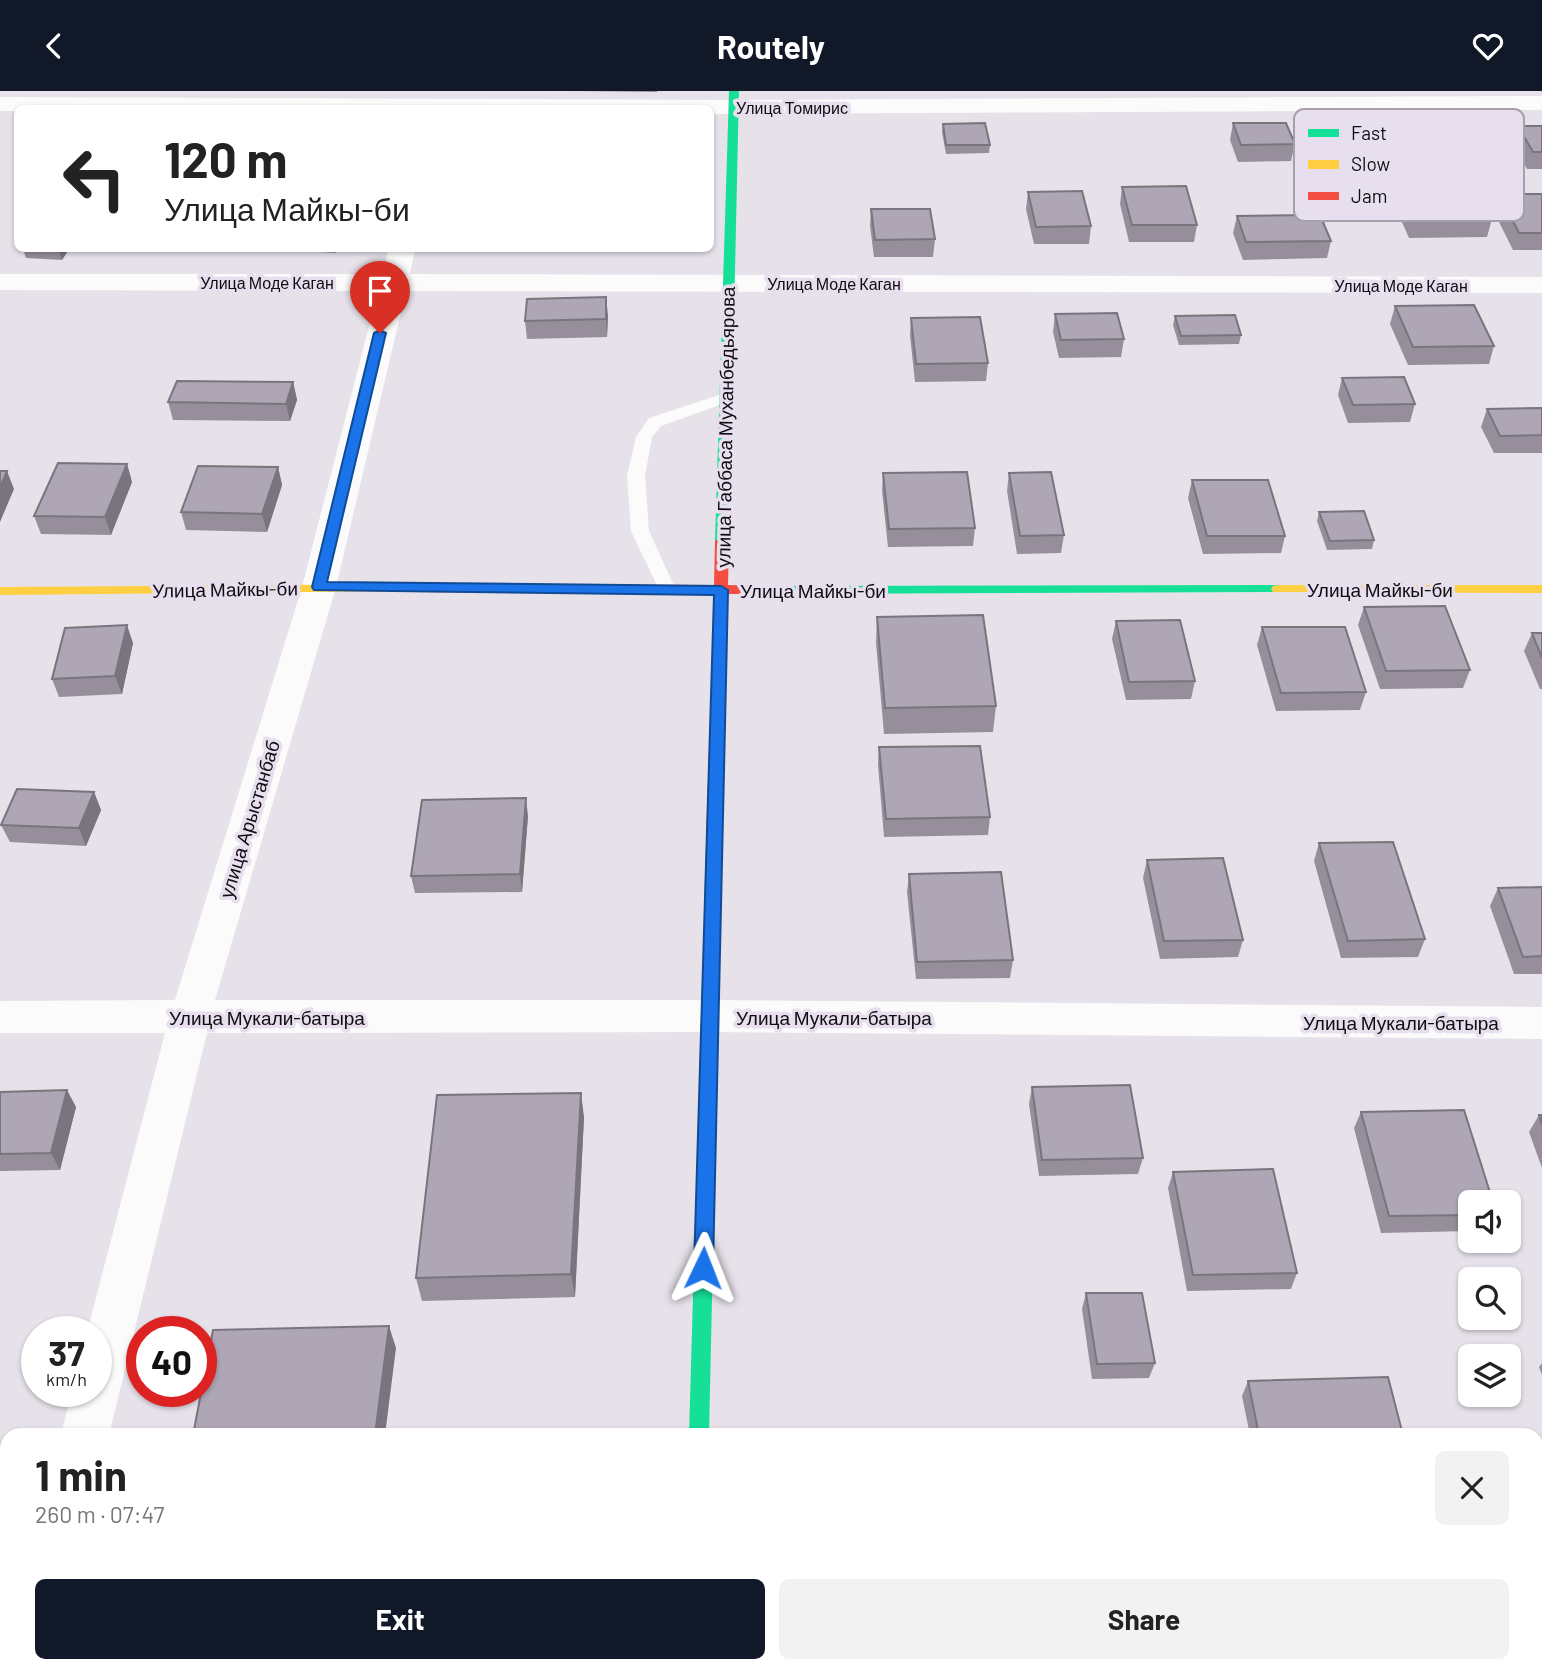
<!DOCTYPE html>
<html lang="en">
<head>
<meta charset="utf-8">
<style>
	:root { --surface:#fff; --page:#f2f2f2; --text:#222; --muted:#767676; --accent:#111827 }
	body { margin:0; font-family:Barlow,sans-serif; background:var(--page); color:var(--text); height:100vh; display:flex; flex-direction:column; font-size:26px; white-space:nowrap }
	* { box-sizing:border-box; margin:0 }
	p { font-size:23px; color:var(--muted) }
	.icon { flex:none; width:38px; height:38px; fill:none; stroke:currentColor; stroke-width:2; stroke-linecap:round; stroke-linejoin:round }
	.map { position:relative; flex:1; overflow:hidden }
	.sheet { position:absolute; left:0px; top:1337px; width:1544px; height:245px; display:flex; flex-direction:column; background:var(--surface); border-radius:21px 21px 0 0; box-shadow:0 2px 5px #0004 }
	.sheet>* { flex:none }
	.banner { position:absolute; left:14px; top:14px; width:700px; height:147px; border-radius:10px; box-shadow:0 2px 5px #0004; background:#fff; color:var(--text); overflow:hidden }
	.controls { position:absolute; left:1458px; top:1099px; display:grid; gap:14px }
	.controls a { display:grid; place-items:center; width:63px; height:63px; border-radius:10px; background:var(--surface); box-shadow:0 2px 5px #0004; font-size:35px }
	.speed { position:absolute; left:21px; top:1225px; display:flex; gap:14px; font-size:35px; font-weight:700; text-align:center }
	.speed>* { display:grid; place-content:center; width:91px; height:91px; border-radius:50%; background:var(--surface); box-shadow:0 2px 5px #0004; line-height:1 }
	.speed small { font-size:18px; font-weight:400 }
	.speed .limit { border:10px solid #d22; background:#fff; color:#111 }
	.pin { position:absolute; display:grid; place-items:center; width:60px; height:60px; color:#fff; margin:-72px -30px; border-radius:50% 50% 50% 0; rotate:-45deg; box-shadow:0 0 7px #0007 }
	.pin .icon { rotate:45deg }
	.me { position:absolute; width:77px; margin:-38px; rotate:2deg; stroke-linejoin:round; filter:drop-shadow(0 0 5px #0008) }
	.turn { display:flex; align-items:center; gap:24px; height:147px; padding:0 35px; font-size:32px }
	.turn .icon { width:91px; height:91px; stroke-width:2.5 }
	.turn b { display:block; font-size:49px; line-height:60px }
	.round { display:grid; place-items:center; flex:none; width:74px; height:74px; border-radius:10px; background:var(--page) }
	.headline { display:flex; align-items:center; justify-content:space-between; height:119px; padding:0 35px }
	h1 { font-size:42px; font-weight:700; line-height:52px }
	.cta { display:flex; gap:14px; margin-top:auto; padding:14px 35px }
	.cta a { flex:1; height:80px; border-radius:10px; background:var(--accent); color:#fff; font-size:28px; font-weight:700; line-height:80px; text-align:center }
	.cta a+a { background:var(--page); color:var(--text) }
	header { display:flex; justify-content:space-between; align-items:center; height:91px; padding:0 35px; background:var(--accent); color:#fff; font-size:32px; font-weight:700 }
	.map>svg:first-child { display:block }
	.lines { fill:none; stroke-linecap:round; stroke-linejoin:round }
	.lane { fill:#fbfbfc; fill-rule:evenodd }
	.street { fill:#fbfbfc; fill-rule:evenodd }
	.fast { fill:#16e098; fill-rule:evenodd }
	.slow { fill:#ffcf43; fill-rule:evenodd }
	.jam { fill:#f24e42; fill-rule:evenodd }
	.wall { fill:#968f9b }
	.shaded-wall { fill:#7a747e }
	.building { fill:#aea6b4; stroke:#7a747e; stroke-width:2 }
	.route { fill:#1a73e8; stroke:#114b97; stroke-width:2 }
	.labels { text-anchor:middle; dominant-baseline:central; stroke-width:7; stroke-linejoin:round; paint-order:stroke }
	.far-street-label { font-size:16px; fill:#100d12; stroke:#e7dfee }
	.street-label { font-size:19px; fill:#100d12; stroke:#e7dfee }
	.key { fill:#e7dfee; stroke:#a6a0ac; stroke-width:2 }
	.key-label { font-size:19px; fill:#100d12 }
</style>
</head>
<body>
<header><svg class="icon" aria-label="back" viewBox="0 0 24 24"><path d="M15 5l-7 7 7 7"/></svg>Routely<svg class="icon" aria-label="heart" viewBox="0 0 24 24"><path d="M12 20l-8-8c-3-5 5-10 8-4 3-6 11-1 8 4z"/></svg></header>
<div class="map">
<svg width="1542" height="1582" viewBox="0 0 1542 1582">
	<rect width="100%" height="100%" fill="#e7e2ea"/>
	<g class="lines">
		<path class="lane" d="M725,302L733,307L731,310L661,335L652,346L645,385L649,440L676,499L673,503H661L631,440L627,385L636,346L649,327Z"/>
		<path class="street" d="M1542,5V19L733,23H710V18H18V20H0V6L733,9Z
			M389,158H415L410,183L1542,186V202L406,200L336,496L215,909H710L1542,916V948L710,941L207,942L109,1344H61L72,1300H96V1241H87L165,942H0V910L175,909L302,496L378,200L0,199V183H382Z
			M1536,1505H1542V1557H1536Z
			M0,1516H7V1575H53L51,1582H0L4,1568H0Z"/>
		<path class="fast" d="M729,0H739L729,450L722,454L715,450Z
			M1278,494L1283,495L1285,498L1283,501L765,503L758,499L765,495Z
			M714,748L722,754L709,1344H689L706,754Z
			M681,1575H703V1582H681Z"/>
		<path class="slow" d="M411,493L416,494L418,497L416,500L0,504V496Z
			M1278,494H1542V502L1273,501L1271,498L1273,495Z"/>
		<path class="jam" d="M722,446L729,450L728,494L765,495L772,499L765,503H727L722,754L714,760L706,754L714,503L411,501L404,497L411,493L714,494L715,450Z"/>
	</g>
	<path class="wall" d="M572,0H657V1Z
		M1402,29L1489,53L1484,70L1410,71L1398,46Z
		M1233,32L1295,53L1291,70L1238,71L1230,49Z
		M943,33L990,54L989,62L946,63L942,41Z
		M1518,35H1542V78H1527L1512,52Z
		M1122,96L1197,134L1194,151H1129L1120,113Z
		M1399,96L1492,128L1487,146L1409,147L1394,113Z
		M1028,101L1091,135L1089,153H1034L1026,118Z
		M1499,103H1542V159H1513L1494,121Z
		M871,118L935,148L933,166H874L870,135Z
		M1237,125L1331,150L1327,167L1243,169L1233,142Z
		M23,158H69L62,169L26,167Z
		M266,158H338L336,162Z
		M1395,215L1494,255L1489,273L1408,274L1390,233Z
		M1055,223L1124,248L1121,266L1059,267L1053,241Z
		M608,224L607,246L527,248L525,230Z
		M1175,225L1241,244L1239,253L1179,254L1173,234Z
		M911,227L988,272L986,290L915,291L910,245Z
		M1342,287L1415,313L1410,331L1348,332L1338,304Z
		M293,291L297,309L290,330L173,329L168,311Z
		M1542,317V362H1494L1481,336L1487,318Z
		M127,373L132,391L111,444L41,443L34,425Z
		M278,376L282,394L267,441L186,439L181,421Z
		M883,382L975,437L973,455L888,456L882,400Z
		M1009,382L1064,444L1061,462L1017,463L1007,400Z
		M1192,389L1285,445L1281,462L1203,463L1188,407Z
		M1319,421L1374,449L1372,458L1327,459L1317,430Z
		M1364,516L1470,579L1463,597L1380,598L1358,534Z
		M877,526L996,615L993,641L884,643L876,552Z
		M1116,530L1195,590L1191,608L1126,609L1112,548Z
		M1262,536L1366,601L1360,619L1276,620L1257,554Z
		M1532,542H1542V598H1540L1524,560Z
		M133,552L122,603L59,606L52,588Z
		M879,656L990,726L988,744L884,746L878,674Z
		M94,701L101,719L86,755L10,751L1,734Z
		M528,725L522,801L415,802L411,785Z
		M1319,752L1425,848L1418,866L1341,867L1314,770Z
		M1147,769L1243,849L1238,866L1160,868L1143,787Z
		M909,783L1013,869L1010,887L916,888L907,801Z
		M1542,796V883H1514L1490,815L1498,797Z
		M1032,996L1143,1067L1138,1083L1039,1085L1029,1013Z
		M0,1001L76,1016L60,1079L0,1080Z
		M1361,1021L1470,1111V1140L1381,1142L1354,1037Z
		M1539,1024H1542V1077L1529,1041Z
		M584,1026L575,1206L422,1210L416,1187Z
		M1173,1081L1297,1182L1291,1198L1187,1200L1168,1097Z
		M1086,1202L1155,1272L1149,1287L1092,1288L1082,1218Z
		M1542,1272V1284L1539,1276Z
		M1248,1290L1403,1344H1250L1242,1305Z"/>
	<path class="shaded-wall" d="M60,158H69L62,169L59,160Z
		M606,206L608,224L607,246L606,228Z
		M293,291L297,309L290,330L286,313Z
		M127,373L132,391L111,444L105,426Z
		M278,376L282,394L267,441L262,423Z
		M7,380L14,398L0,431V397Z
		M127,534L133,552L122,603L115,585Z
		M94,701L101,719L86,755L79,737Z
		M526,707L528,725L522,801L520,783Z
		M67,999L76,1016L60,1079L51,1062Z
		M581,1002L584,1026L575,1206L571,1183Z
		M389,1235L396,1257L385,1344H375Z"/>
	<path class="building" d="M985,32L990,54H946L943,33Z
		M1233,32H1286L1295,53L1241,54Z
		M1518,35H1542V61H1533Z
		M1186,95L1197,134H1132L1122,96Z
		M1082,100L1091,135L1036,136L1028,101Z
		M1499,103H1542V142H1519Z
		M871,118H930L935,148L875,149Z
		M1320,124L1331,150L1246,151L1237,125Z
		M23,158H60L59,160Z
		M606,206V228L525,230L527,208Z
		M1474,214L1494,255L1413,256L1395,215Z
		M1117,222L1124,248L1061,249L1055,223Z
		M1235,224L1241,244L1181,245L1175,225Z
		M980,226L988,272L916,273L911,227Z
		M1404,286L1415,313L1353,314L1342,287Z
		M177,290L293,291L286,313L168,311Z
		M1542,317V344L1500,345L1487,318Z
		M58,372L127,373L105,426L34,425Z
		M198,375L278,376L262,423L181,421Z
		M0,380H7L0,397Z
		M967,381L975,437L889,438L883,382Z
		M1051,381L1064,444L1020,445L1009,382Z
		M1192,389H1268L1285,445H1207Z
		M1364,420L1374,449L1330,450L1319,421Z
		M1445,515L1470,579L1386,580L1364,516Z
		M983,524L996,615L885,617L877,526Z
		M1180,529L1195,590L1129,591L1116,530Z
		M127,534L115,585L52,588L65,537Z
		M1262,536H1345L1366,601L1281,602Z
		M1532,542H1542V567Z
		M980,655L990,726L886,728L879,656Z
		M17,698L94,701L79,737L1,734Z
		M526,707L520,783L411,785L422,709Z
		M1393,751L1425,848L1348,850L1319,752Z
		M1223,767L1243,849L1164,850L1147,769Z
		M1001,781L1013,869L917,871L909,783Z
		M1542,796V865L1523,866L1498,797Z
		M1130,994L1143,1067L1042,1069L1032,996Z
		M67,999L51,1062L0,1063V1001Z
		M581,1002L571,1183L416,1187L437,1004Z
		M1464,1019L1493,1111H1470V1124L1389,1125L1361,1021Z
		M1539,1024H1542V1034Z
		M1273,1078L1297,1182L1193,1184L1173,1081Z
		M1086,1202H1142L1155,1272L1097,1273Z
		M389,1235L375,1344H193L213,1239Z
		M1388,1286L1403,1344H1259L1248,1290Z"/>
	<path class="route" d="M380,239L386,242L327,491L721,495L728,499L713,1177L710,1182L703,1185L697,1182L694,1177L714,504L314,499L312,496L374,242Z"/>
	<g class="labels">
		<g class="far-street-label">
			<text x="792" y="16">Улица Томирис</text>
			<text x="267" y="191">Улица Моде Каган</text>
			<text x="834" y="192">Улица Моде Каган</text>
			<text x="1401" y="194">Улица Моде Каган</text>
		</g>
		<g class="street-label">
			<text transform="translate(725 336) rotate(-89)">улица Габбаса Муханбедьярова</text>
			<text transform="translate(225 498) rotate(-1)">Улица Майкы-би</text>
			<text x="1380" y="498">Улица Майкы-би</text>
			<text x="813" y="499">Улица Майкы-би</text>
			<text transform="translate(249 728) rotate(-73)">улица Арыстанбаб</text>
			<text x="267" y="926">Улица Мукали-батыра</text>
			<text x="834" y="926">Улица Мукали-батыра</text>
			<text x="1401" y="931">Улица Мукали-батыра</text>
		</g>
	</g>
	<rect x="1294" y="18" width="230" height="112" rx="10" class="key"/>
	<rect x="1308" y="38" width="31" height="8" fill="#16e098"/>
	<rect x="1308" y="69" width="31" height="9" fill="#ffcf43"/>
	<rect x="1308" y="101" width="31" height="8" fill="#f24e42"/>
	<g class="key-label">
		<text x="1351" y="49">Fast</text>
		<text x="1351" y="80">Slow</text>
		<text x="1351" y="112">Jam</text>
	</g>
</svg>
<div class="controls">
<a><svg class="icon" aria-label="sound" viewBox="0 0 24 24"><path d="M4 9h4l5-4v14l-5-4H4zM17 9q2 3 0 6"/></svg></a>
<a><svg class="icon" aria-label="search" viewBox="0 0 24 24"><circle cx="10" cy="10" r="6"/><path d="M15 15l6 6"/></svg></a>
<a><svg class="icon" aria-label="layers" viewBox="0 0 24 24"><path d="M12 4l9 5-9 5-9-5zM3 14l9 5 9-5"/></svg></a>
</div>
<div class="speed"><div>37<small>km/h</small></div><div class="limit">40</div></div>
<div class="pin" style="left:380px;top:242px;background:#d93025"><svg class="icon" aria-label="arrive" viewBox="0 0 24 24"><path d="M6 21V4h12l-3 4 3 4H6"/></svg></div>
<svg class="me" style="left:703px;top:1177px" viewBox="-20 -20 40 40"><path d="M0-17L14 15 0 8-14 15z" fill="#1a73e8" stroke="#fff" stroke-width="4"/></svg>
<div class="banner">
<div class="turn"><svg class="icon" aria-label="left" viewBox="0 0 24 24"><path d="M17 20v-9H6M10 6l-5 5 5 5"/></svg><div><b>120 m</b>Улица Майкы-би</div></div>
</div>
<section class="sheet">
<div class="headline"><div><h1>1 min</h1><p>260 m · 07:47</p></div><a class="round"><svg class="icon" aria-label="close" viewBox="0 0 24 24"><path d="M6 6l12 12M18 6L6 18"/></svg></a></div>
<div class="cta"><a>Exit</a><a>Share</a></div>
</section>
</div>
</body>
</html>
